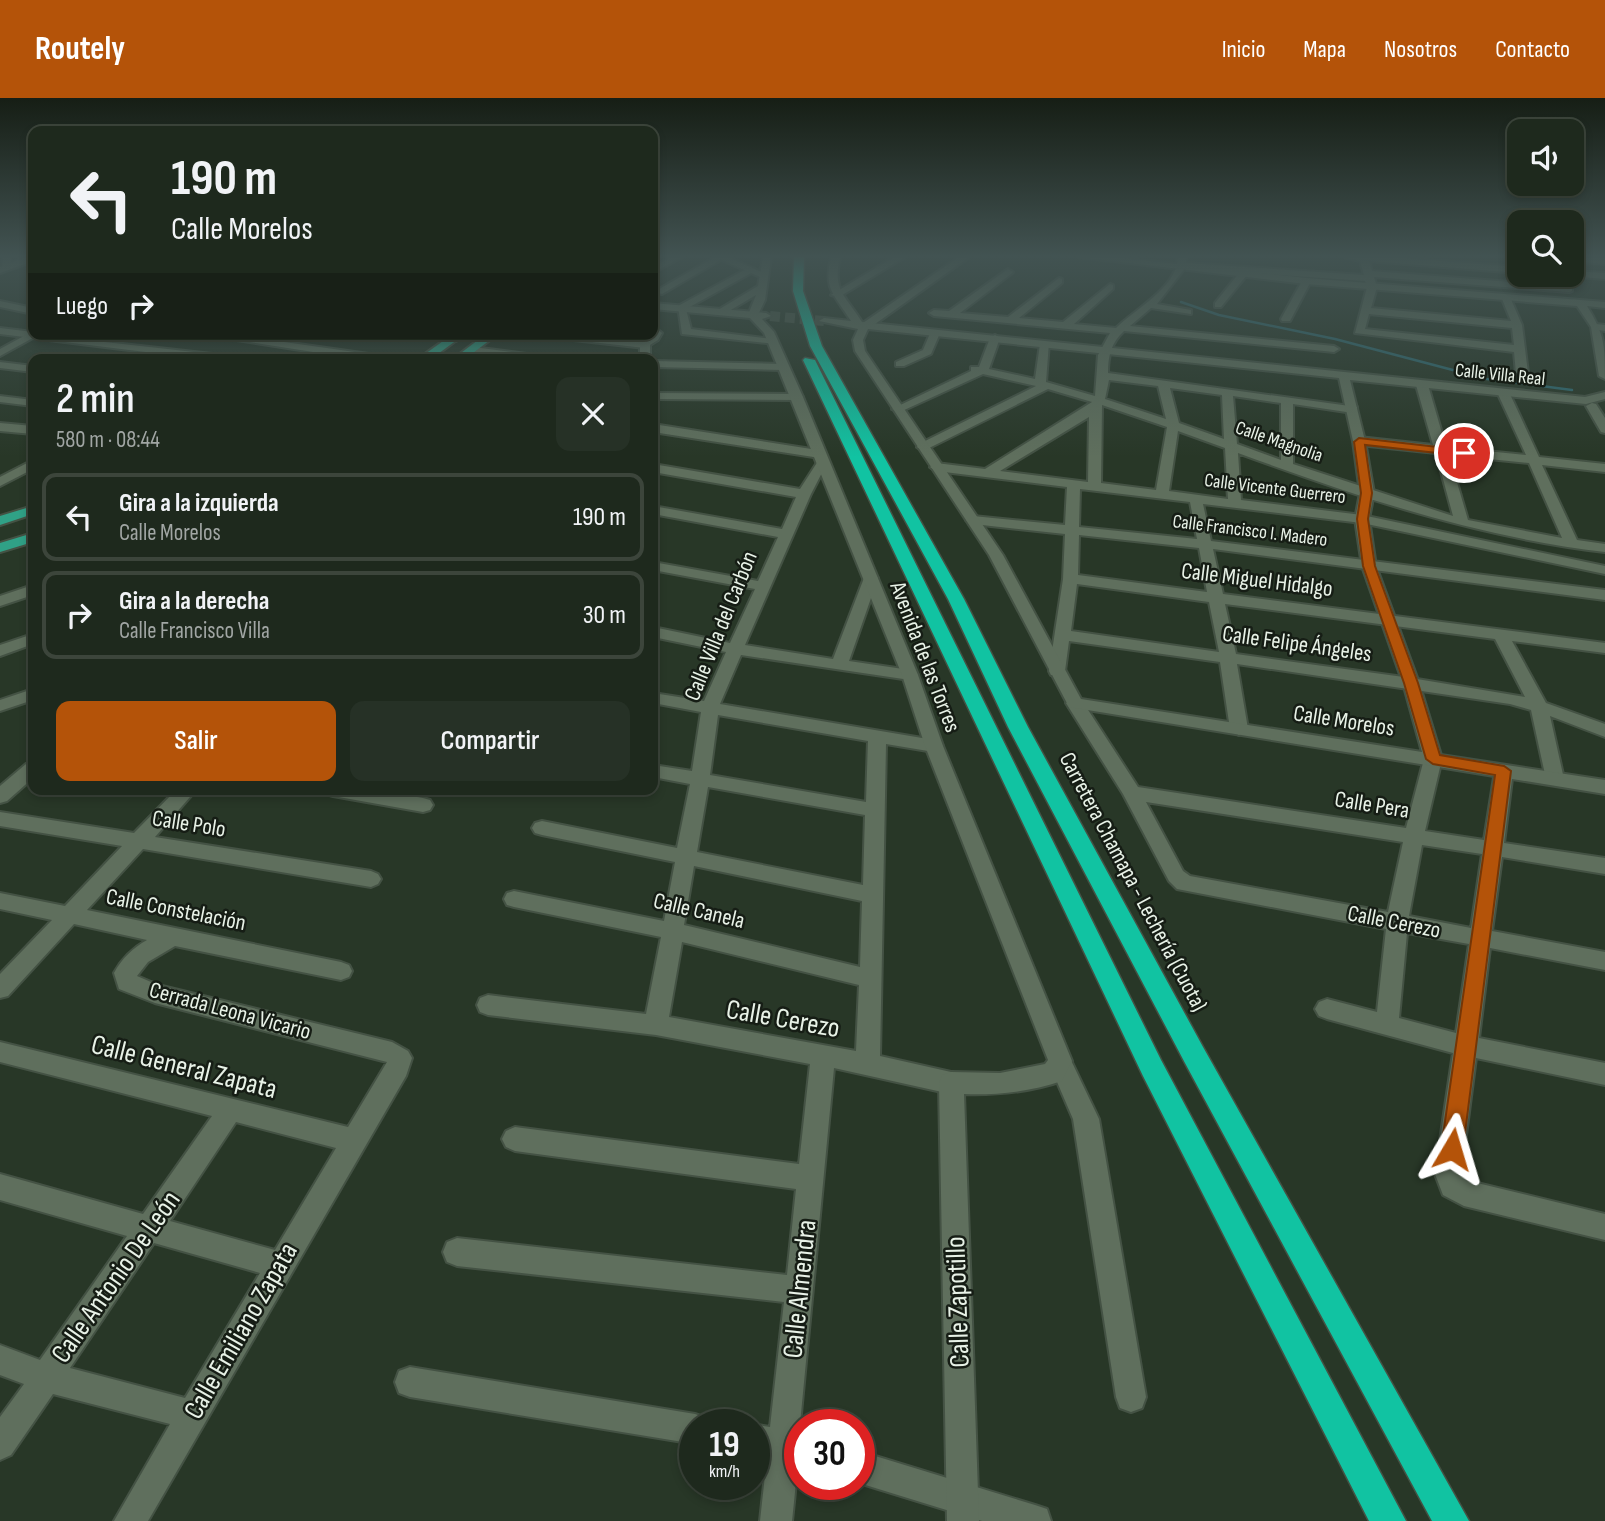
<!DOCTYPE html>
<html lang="es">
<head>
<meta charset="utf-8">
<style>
	:root { --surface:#1e291d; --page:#263126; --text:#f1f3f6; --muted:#a1a6a4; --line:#3c453b; --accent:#b45309 }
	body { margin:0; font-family:"Sofia Sans Condensed",sans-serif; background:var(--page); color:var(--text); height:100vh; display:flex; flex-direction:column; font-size:26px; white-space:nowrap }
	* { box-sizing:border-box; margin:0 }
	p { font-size:23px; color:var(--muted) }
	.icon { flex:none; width:38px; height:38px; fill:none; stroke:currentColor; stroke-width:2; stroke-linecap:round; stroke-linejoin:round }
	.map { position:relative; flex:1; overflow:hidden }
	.panel { position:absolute; left:28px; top:256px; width:630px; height:441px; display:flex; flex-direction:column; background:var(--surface); border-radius:14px; box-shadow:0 4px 10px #0003,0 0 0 2px var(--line) }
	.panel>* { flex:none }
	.banner { position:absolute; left:28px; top:28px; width:630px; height:214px; border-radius:14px; box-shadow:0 4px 10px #0003,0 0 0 2px var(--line); background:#1e291d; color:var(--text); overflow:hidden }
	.tools { position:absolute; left:1507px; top:21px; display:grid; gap:14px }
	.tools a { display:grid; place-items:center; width:77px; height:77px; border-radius:14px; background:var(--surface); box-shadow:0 4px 10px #0003,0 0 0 2px var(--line); font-size:35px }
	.speed { position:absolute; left:679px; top:1311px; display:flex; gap:14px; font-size:35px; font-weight:700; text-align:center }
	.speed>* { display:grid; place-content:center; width:91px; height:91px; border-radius:50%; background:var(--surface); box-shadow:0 4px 10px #0003,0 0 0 2px var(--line); line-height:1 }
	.speed small { font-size:18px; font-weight:400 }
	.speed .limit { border:10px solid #d22; background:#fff; color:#111 }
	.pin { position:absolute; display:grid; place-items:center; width:60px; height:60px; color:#fff; margin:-30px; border:4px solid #fff; border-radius:50%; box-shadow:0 2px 7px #0007 }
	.me { position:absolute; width:77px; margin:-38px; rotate:7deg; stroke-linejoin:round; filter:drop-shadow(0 0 5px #0008) }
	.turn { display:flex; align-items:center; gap:24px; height:147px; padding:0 28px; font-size:32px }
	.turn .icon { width:91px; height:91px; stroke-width:2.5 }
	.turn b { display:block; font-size:49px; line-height:60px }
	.then { display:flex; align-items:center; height:66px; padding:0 28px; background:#0003; gap:14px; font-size:26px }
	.round { display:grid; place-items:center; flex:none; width:74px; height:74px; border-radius:14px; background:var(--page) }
	.headline { display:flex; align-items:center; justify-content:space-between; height:119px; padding:0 28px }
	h1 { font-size:42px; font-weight:600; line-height:52px }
	.cta { display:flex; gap:14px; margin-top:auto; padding:14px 28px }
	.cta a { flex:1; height:80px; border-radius:14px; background:var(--accent); color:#fff; font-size:28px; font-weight:600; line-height:80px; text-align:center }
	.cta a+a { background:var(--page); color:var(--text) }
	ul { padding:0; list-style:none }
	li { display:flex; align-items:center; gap:21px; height:88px; margin:0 14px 10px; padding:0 14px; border:4px solid var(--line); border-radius:14px }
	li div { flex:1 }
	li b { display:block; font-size:26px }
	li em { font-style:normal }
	header { display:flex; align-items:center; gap:42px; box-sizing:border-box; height:98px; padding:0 35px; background:var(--accent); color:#fff }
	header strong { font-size:33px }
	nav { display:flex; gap:38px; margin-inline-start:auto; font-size:24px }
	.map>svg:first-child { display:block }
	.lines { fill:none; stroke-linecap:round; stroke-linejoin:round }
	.stream { stroke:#2f6970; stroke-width:2.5 }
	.tertiary-tunnel { stroke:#455344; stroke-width:10; stroke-dasharray:10 5; stroke-linecap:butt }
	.minor-casing { stroke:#445244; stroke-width:4 }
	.tertiary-casing { stroke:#445244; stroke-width:4 }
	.primary-casing { stroke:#445244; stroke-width:4 }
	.motorway-casing { stroke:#445244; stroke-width:3 }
	.minor { fill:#5f6f5d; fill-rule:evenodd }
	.tertiary { fill:#5f6f5d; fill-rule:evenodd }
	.primary { fill:#30a186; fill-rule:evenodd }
	.motorway { fill:#11c3a2; fill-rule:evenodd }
	.route { fill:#b45309; stroke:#753606; stroke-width:2 }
	.labels { text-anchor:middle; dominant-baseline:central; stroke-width:5; stroke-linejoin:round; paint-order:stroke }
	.far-street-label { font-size:19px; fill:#e8f2e7; stroke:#161d15 }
	.street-label { font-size:23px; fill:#e8f2e7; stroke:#161d15 }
	.near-street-label { font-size:28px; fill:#e8f2e7; stroke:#161d15 }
</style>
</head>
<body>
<header>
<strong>Routely</strong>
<nav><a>Inicio</a><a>Mapa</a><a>Nosotros</a><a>Contacto</a></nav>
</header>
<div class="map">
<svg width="1605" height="1423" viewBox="0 0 1605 1423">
	<rect width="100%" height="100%" fill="#283727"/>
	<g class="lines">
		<path class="stream" d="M1181,204L1219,217L1335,241L1487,281L1572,292"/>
		<path class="tertiary-tunnel" d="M770,218L824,223"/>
		<defs>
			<path id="minor" d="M3,159H11L10,171L2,169Z
				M671,159H682L653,175V169Z
				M715,159L724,160L662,196L654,194Z
				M763,159H771L765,202L757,219L748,217L756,197L724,216H718V212L758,188Z
				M894,159H905L839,199L831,197Z
				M959,159H969L868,231H860V227Z
				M1178,159H1186V165L1364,177L1360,163L1344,159H1388L1519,169V175L1369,163L1372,173L1572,189V193L1569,194L1374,179L1377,189L1371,210L1511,223L1502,201L1510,199L1522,227L1528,275L1522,278L1516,275L1514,254L1355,235L1367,189L1365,183L1185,170L1157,206L1191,212V216L1151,210L1130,228L1334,248L1339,251L1334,254L1124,233C1111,245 1108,258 1108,275L1357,309V313L1353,315L1293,306V366L1453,418L1436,355L1359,347L1353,343L1359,339L1433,347L1416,287L1418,285L1428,287L1446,349L1526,357L1497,294L1503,291L1509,294L1539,359L1605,366V374L1542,367L1577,442L1605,446V454C1477,439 1358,399 1238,355L1241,402L1362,417L1605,468V476L1362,425L1203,406L1211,443L1605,492V502L1213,451L1223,496L1605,545V555L1512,543L1546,605L1605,626V639L1550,618L1564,681L1562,686H1548L1546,681L1531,612L1510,606L1237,566L1248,631L1239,637L1230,631L1220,564L1069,543L1065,573L1063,577H1051L1049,573L1063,481L1065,436L973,426L966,422L973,418L1065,427L1067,389L936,373L930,369L936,365L985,371L1092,304L1048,291L923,353L917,349L919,346L1036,288L983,276L902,313L892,311L971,273V269H979L990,240L995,237L1000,240L989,271L1035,281L1040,246L1049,244L1046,284L1095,298L1098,257L1110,235L934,218L929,215L934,212L949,213L1008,171L1013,174L1011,176L960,215L1008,219L1059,180L1062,181V185L1019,220L1063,224L1110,186L1113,187V191L1074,226L1116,230C1135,211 1177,190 1178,159ZM1369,216L1512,230L1514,247L1365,231ZM1109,282L1158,288L1166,321L1105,301ZM1170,290L1222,297L1224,341L1179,325ZM1233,298L1281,305V362L1237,346ZM1102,307L1167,329L1156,392L1101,385ZM1089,319L1088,384L1000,373ZM1178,333L1225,350L1228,401L1169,393ZM1449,357L1529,365L1562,440L1468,422ZM1080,391L1190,404L1197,441L1079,429ZM1079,437L1199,450L1207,494L1078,477ZM1077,486L1209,504L1219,554L1071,533ZM1225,506L1495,541L1525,599L1411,580L1236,556Z
				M1572,159L1605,160V166L1572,163Z
				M750,169L755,172L753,174L686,211L691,231L773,241L778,244L777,246L682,236L678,208Z
				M1572,173L1605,175V181L1569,178Z
				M1239,175L1247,177L1221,209H1215V205Z
				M1303,181L1311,183L1290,223H1282L1281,221Z
				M0,203L33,210V216L0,209Z
				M1596,226L1605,227V233L1592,231V227Z
				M653,228L662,235L658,242L645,250L547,239L542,236H577L639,243L653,236Z
				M33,233V236H40L0,258V251Z
				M931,233L940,235L931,256L904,268H896V264L923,252Z
				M198,236H227L383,258L388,261H358Z
				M424,236H452L461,240L456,243Z
				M473,249L542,258L547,261H515L469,254V250Z
				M653,263L782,266L787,269L782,272L653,269Z
				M0,264L33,268V274L0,270Z
				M653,295L797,296L803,299L797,302L653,301Z
				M0,298L33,302V308L0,304Z
				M1592,305L1596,306L1605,320V335L1601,334L1586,308Z
				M0,325L33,328V336L0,333Z
				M653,326L824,353L826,356L822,359L828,363L811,396L745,547L833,561L864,480L871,476L878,480L849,563L910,572L918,577L910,582L741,557L720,606L934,642L943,648L934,654L886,646L880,958L951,974L960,977L963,985L960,993L951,996L834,970L800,1326V1366L798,1365L792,1423H760L767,1359L754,1357V1326H751L770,1329L784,1204L457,1168L447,1164L443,1154L447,1144L457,1140L787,1177L796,1091L515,1053L506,1049L502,1041L506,1033L515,1029L799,1066L810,966L656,937L488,917L480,914L477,907L480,900L488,897L646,916L661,839L514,809L507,807L504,801L507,795L514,793L664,823L675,764L542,737L535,735L532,730L535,725L542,723L677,750L690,686L653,679V667L692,673L701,614L653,605V595L704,603L726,554L653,539V529L730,545L755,491L653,472V464L758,483L778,439L653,416V408L782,431L796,399L653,374V366L800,391L820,360L653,334ZM718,617L868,643L866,704L710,677ZM708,689L865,717L863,787L697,754ZM694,768L862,803L860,869L684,827ZM682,844L859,887L856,953L669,919Z
				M33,362V371L0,388V379Z
				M33,487V497L0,508V498Z
				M33,536V546L0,558V547Z
				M33,591V602L0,613V602Z
				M1075,600L1081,601L1138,689L1406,730L1424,661L1427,657H1439L1442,661L1425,733L1484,742L1495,673L1497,669H1511L1513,673L1504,745L1605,760V776L1502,759L1492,833L1605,854V872L1490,850L1479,940L1605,965V987L1476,960L1461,1076L1469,1083L1605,1116V1142L1464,1108L1443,1097L1435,1076L1453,955L1327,921L1319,918L1315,911L1319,904L1327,901L1377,914L1386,831L1177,791L1169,783L1123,696L1066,605ZM1146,704L1403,744L1388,814L1190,778L1183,773ZM1422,747L1482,756L1471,830L1409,818ZM1407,835L1469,846L1456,935L1399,920Z
				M33,664V680L7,703L0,705V688L26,666Z
				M177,691H197L155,739L371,773L378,776L381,781L378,786L371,789L143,751L87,812L341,864L349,867L352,873L349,879L341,882L175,848L148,864L137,878L158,887L392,944L408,953L412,960L406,978L148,1423H114L170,1326L53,1296L11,1357L0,1362V1319L24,1286L0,1277V1247L40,1262L127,1138L0,1102V1076L143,1116L212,1018L0,964V944L348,1029L387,964L155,905L119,891L114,875C122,860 133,850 147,842L74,826L8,898L0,900V876L52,822L0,811V795L65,808L122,748L0,728V714L134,735ZM236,1024L336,1050L275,1152L170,1123ZM154,1145L260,1175L185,1300L70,1270Z
				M324,691H372L423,700L430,702L433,707L430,712L423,714L333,698L326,696Z
				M1060,952L1068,956L1099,1021L1146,1299L1142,1310L1131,1314L1120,1310L1116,1299L1073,1021L1048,963L1052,956Z
				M410,1269L695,1316L706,1320L709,1326H695V1346L410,1299L399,1295L395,1284L399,1273Z
				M859,1353L1035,1407L1047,1411L1051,1423H982L859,1385Z"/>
			<path id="tertiary" d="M26,159H33V163L0,175V169Z
				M715,159H728L768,177L760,179Z
				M831,159H840C832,193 846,198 862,224L1585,299L1605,294V301L1586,306L1350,282L1365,343L1374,395L1369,421L1376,468L1419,585L1441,657L1605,682V696L1069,609L989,457L855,253L853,242L858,231L819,223L824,220L851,223C835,197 823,192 831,159ZM868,231L1339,280L1353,343L1360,395L1355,421L1362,468L1403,585L1422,654L1081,601L1003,457L865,253L863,242Z
				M1079,159H1111L1306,180L1605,204V210L1587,208C1605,237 1605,248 1605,281L1599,278L1591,229L1577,208L1306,186Z
				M653,205L766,215L771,218L762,221L774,234L803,299L918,577L943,648L1072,963L1062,983C1030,994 997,997 964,996L979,1423H947L939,985L942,977L951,974L1000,975L1045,966L1048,962L925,648L902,577L764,235L750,220L653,211Z
				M0,230L33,234V236L230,258L235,261H202L0,236Z
				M636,236H646L650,247V261H640V247Z"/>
			<path id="primary" d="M453,236H465L431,261H418Z
				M486,236H498L465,261H453Z
				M33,408V416L0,427V418Z
				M33,435V444L0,454V445Z"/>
			<path id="motorway" d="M794,159H804L803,193L822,248L964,501L1028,629L1203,949L1469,1423H1432L1185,965L1008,629L948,501L810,248L793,193Z
				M805,260L815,262L1161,962L1406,1423H1369L1143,978L803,262Z"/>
		</defs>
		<use href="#minor" class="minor-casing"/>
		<use href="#tertiary" class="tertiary-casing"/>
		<use href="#primary" class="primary-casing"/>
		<use href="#motorway" class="motorway-casing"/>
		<use href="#minor" class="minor"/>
		<use href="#tertiary" class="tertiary"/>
		<use href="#primary" class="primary"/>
		<use href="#motorway" class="motorway"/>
	</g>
	<linearGradient id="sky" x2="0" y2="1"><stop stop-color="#161e15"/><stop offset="0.44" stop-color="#425352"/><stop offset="1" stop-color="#425352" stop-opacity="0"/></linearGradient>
	<rect width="1605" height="359" fill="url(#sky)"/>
	<path class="route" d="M1359,340L1464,352L1470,355L1464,358L1365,347L1372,395L1368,421L1375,468L1418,585L1440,657L1504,668L1511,673L1463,1051L1459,1058L1452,1061L1444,1058L1441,1051L1495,677L1433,666L1426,661L1404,585L1363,468L1357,421L1361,395L1354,344Z"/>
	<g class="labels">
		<g class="far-street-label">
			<text transform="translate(1500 277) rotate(6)">Calle Villa Real</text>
			<text transform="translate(1279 344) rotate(19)">Calle Magnolia</text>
			<text transform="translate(1275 391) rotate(7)">Calle Vicente Guerrero</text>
			<text transform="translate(1250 433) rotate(7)">Calle Francisco I. Madero</text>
		</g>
		<g class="street-label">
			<text transform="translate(1257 482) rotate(7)">Calle Miguel Hidalgo</text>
			<text transform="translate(721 528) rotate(-68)">Calle Villa del Carbón</text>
			<text transform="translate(1297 546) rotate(8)">Calle Felipe Ángeles</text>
			<text transform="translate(925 559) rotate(69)">Avenida de las Torres</text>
			<text transform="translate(1344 623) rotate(9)">Calle Morelos</text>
			<text transform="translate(1372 707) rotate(9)">Calle Pera</text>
			<text transform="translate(189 726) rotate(9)">Calle Polo</text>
			<text transform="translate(1133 784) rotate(62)">Carretera Chamapa - Lechería (Cuota)</text>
			<text transform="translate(176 812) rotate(11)">Calle Constelación</text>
			<text transform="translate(699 813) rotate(13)">Calle Canela</text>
			<text transform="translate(1394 824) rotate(11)">Calle Cerezo</text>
			<text transform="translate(230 913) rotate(15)">Cerrada Leona Vicario</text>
		</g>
		<g class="near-street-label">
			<text transform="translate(783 921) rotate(10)">Calle Cerezo</text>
			<text transform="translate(184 969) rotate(14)">Calle General Zapata</text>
			<text transform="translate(116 1179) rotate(-55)">Calle Antonio De León</text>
			<text transform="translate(800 1191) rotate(-84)">Calle Almendra</text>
			<text transform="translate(958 1204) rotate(-92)">Calle Zapotillo</text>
			<text transform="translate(241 1233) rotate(-60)">Calle Emiliano Zapata</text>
		</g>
	</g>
</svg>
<div class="tools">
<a><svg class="icon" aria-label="sound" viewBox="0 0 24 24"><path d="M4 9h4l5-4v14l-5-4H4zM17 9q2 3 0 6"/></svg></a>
<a><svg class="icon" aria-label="search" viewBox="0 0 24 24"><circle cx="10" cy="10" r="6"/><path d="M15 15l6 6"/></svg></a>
</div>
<div class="speed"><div>19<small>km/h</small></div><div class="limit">30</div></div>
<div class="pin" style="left:1464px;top:355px;background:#d93025"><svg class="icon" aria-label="arrive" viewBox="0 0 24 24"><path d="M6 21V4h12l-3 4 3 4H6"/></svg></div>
<svg class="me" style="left:1452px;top:1051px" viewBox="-20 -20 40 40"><path d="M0-17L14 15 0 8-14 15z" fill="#b45309" stroke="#fff" stroke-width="4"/></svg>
<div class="banner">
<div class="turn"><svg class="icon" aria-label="left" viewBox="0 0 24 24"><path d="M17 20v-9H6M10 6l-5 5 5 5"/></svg><div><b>190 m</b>Calle Morelos</div></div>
<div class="then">Luego<svg class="icon" aria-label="right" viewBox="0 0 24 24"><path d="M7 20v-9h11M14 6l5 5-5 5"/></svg></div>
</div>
<section class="panel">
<div class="headline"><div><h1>2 min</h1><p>580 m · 08:44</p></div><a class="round"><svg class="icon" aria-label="close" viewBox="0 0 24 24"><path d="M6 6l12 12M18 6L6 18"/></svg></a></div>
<ul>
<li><svg class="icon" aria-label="left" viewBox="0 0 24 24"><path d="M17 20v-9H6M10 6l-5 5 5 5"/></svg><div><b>Gira a la izquierda</b><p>Calle Morelos</p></div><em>190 m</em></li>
<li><svg class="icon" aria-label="right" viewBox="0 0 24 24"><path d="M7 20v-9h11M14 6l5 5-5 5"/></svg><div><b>Gira a la derecha</b><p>Calle Francisco Villa</p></div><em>30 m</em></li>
</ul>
<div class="cta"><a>Salir</a><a>Compartir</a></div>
</section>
</div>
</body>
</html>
